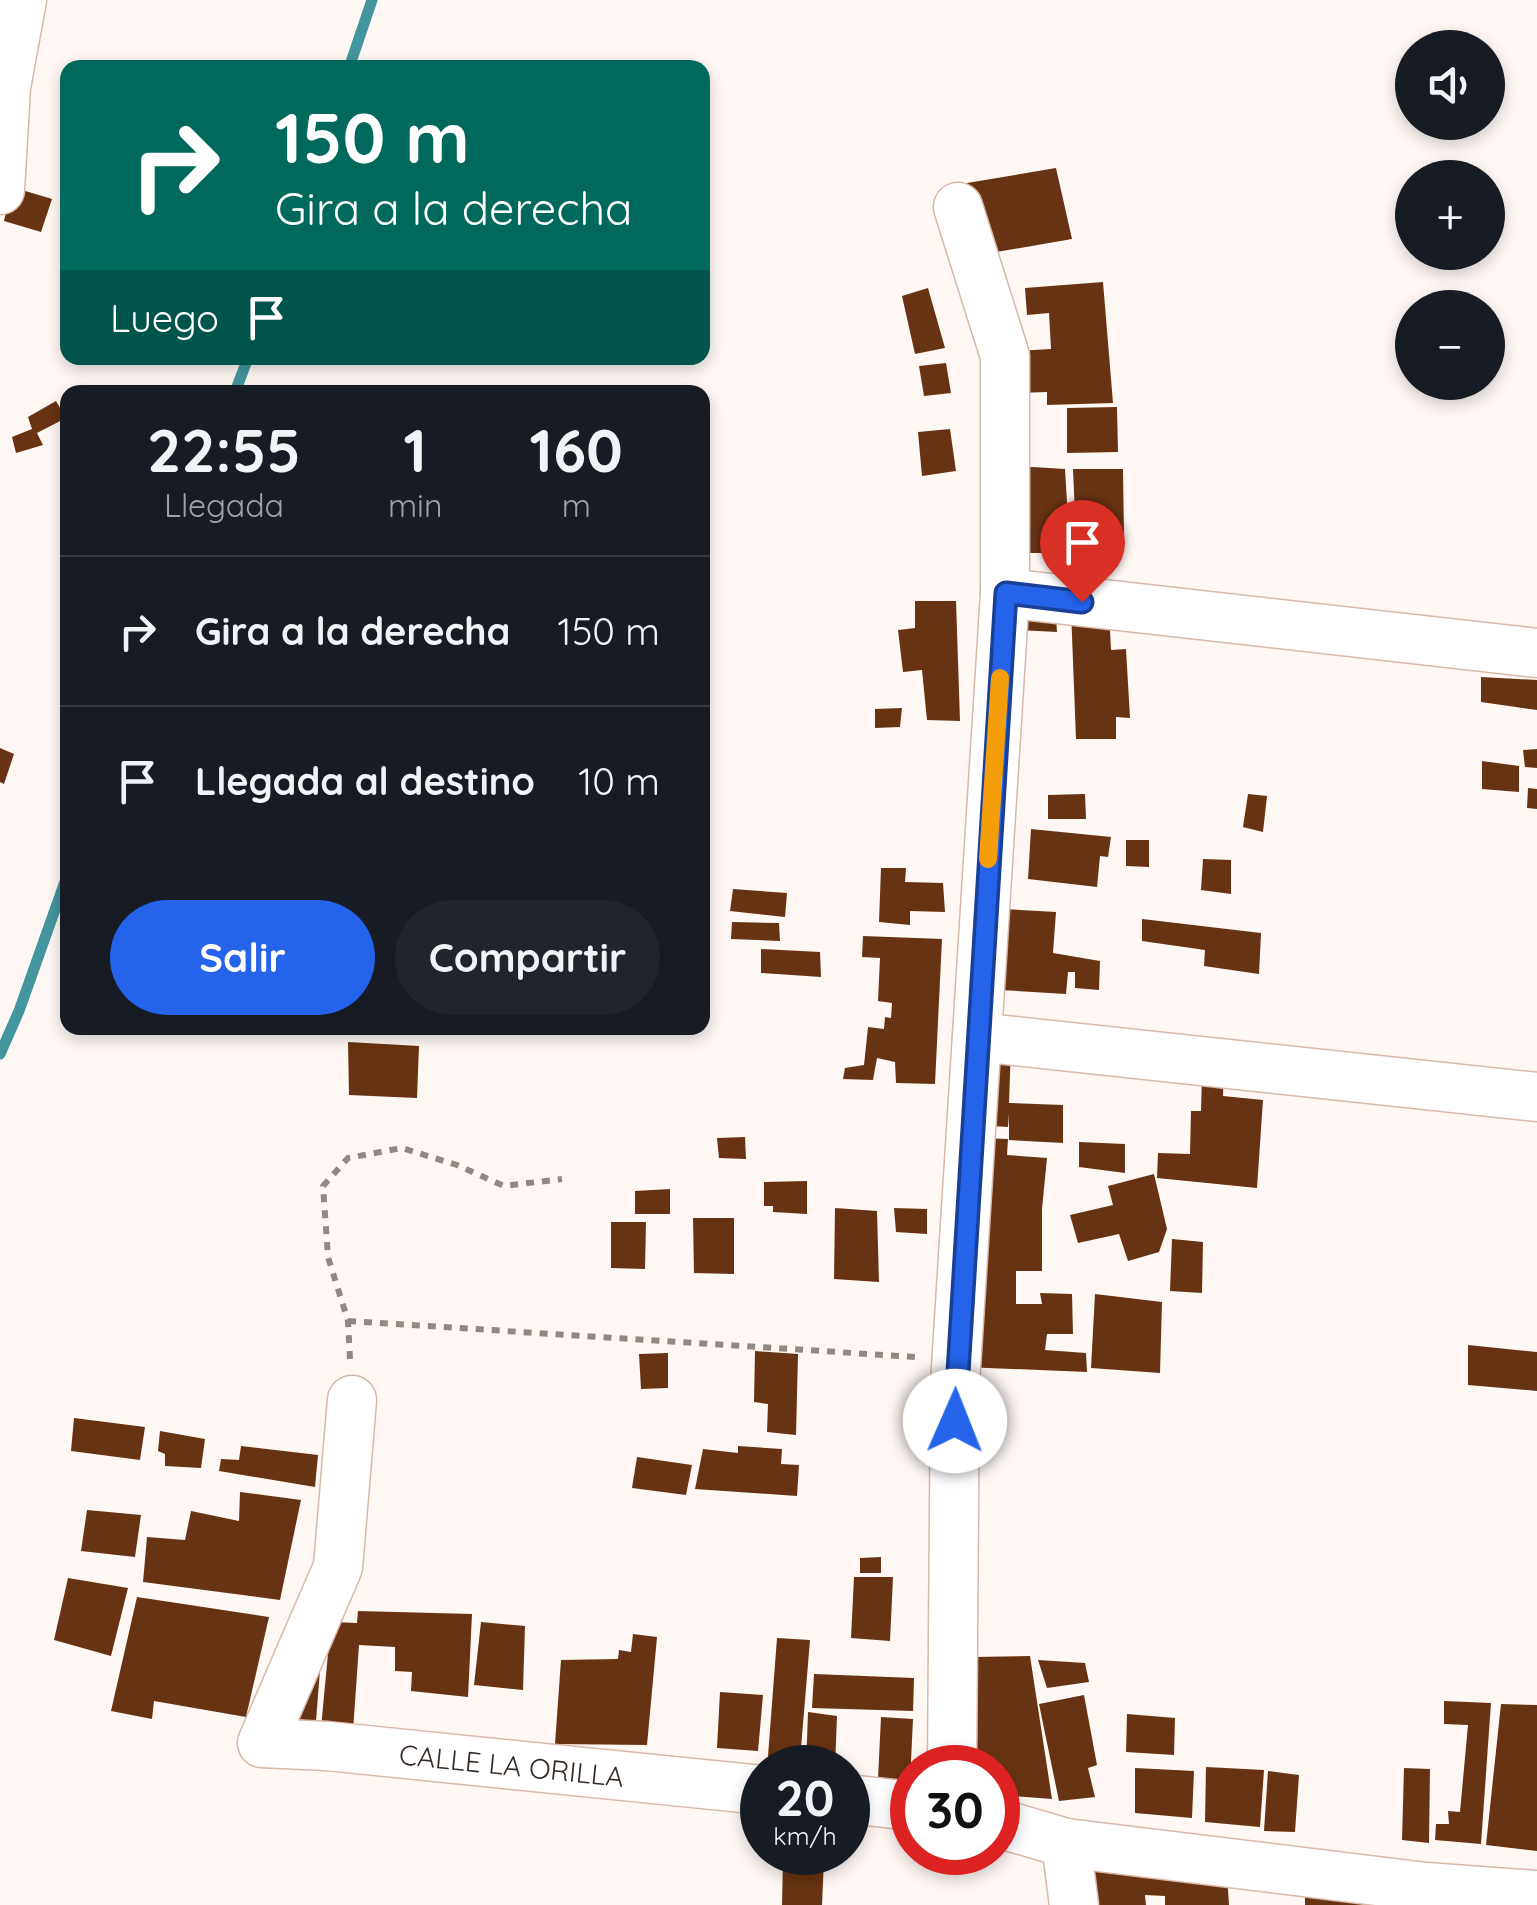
<!DOCTYPE html>
<html lang="es">
<head>
<meta charset="utf-8">
<style>
	:root { --surface:#171b24; --page:#20242c; --text:#f1f3f6; --muted:#9ea1a6; --line:#363941; --accent:#2563eb }
	body { margin:0; font-family:Quicksand,sans-serif; background:var(--page); color:var(--text); height:100vh; display:flex; flex-direction:column; font-size:38px; white-space:nowrap }
	* { box-sizing:border-box; margin:0 }
	p { font-size:32px; color:var(--muted) }
	.icon { flex:none; width:55px; height:55px; fill:none; stroke:currentColor; stroke-width:2; stroke-linecap:round; stroke-linejoin:round }
	.map { position:relative; flex:1; overflow:hidden }
	.side { position:absolute; left:60px; top:385px; width:650px; height:650px; display:flex; flex-direction:column; background:var(--surface); border-radius:20px; box-shadow:0 5px 15px #0003 }
	.side>* { flex:none }
	.hud { position:absolute; left:60px; top:60px; width:650px; height:305px; border-radius:20px; box-shadow:0 5px 15px #0003; background:#00695c; color:#fff; overflow:hidden }
	.controls { position:absolute; left:1395px; top:30px; display:grid; gap:20px }
	.controls a { display:grid; place-items:center; width:110px; height:110px; border-radius:50%; background:var(--surface); box-shadow:0 5px 15px #0003; font-size:50px }
	.speed { position:absolute; left:740px; top:1745px; display:flex; gap:20px; font-size:50px; font-weight:700; text-align:center }
	.speed>* { display:grid; place-content:center; width:130px; height:130px; border-radius:50%; background:var(--surface); box-shadow:0 5px 15px #0003; line-height:1 }
	.speed small { font-size:25px; font-weight:400 }
	.speed .limit { border:15px solid #d22; background:#fff; color:#111 }
	.pin { position:absolute; display:grid; place-items:center; width:85px; height:85px; color:#fff; margin:-102px -42px; border-radius:50% 50% 50% 0; rotate:-45deg; box-shadow:0 0 10px #0007 }
	.pin .icon { rotate:45deg }
	.me { position:absolute; width:110px; margin:-55px; rotate:1deg; stroke-linejoin:round; filter:drop-shadow(0 0 8px #0008) }
	.turn { display:flex; align-items:center; gap:35px; height:210px; padding:0 50px; font-size:45px }
	.turn .icon { width:130px; height:130px; stroke-width:2.5 }
	.turn b { display:block; font-size:70px; line-height:85px }
	.then { display:flex; align-items:center; height:95px; padding:0 50px; background:#0003; gap:20px; font-size:38px }
	.eta { display:flex; justify-content:space-evenly; align-items:center; height:170px; text-align:center }
	.eta b { font-size:60px; font-weight:700; line-height:70px }
	.action { display:flex; gap:20px; margin-top:auto; padding:20px 50px }
	.action a { flex:1; height:115px; border-radius:60px; background:var(--accent); color:#fff; font-size:40px; font-weight:700; line-height:115px; text-align:center }
	.action a+a { background:var(--page); color:var(--text) }
	ul { padding:0; list-style:none }
	li { display:flex; align-items:center; gap:30px; height:150px; padding:0 50px; border-top:2px solid var(--line) }
	li div { flex:1 }
	li b { display:block; font-size:38px }
	li em { font-style:normal }
	.map>svg:first-child { display:block }
	.lines { fill:none; stroke-linecap:round; stroke-linejoin:round }
	.stream { stroke:#43959f; stroke-width:11 }
	.building { fill:#683312 }
	.minor-casing { stroke:#d8b8a8; stroke-width:51 }
	.path { stroke:#928883; stroke-width:6; stroke-dasharray:8 8; stroke-linecap:butt }
	.minor { stroke:#fff; stroke-width:48 }
	.route-casing { stroke:#184099; stroke-width:25 }
	.route { stroke:#2563eb; stroke-width:18 }
	.slow { stroke:#f59e0b; stroke-width:18 }
	.labels { text-anchor:middle; dominant-baseline:central; stroke-width:10; stroke-linejoin:round; paint-order:stroke }
	.street-label { font-size:28px; fill:#362a24; stroke:#fff }
</style>
</head>
<body>
<div class="map">
<svg width="1537" height="1905" viewBox="0 0 1537 1905">
	<rect width="100%" height="100%" fill="#fef7f4"/>
	<g class="lines">
		<path class="stream" d="M349,68L372,0
			M235,392L248,358
			M0,1054L19,1011L68,873"/>
	</g>
	<path class="building" d="M1056,168L1072,239L985,254L967,183Z
		M12,187L52,199L41,232L4,221Z
		M1103,282L1113,403L1047,405V392L1015,393L1014,351L1051,349L1049,313L1027,315L1025,288Z
		M928,288L945,348L915,354L902,296Z
		M946,363L951,393L924,396L919,366Z
		M56,401L66,418L37,433L43,445L16,453L12,437L32,429L28,417Z
		M1117,407L1118,452L1067,453V408Z
		M950,429L956,471L922,476L918,432Z
		M1015,466L1065,469L1070,553H1021Z
		M1073,469H1123L1124,535L1097,534L1094,514L1075,515Z
		M1017,596L1055,600L1057,632L1018,630Z
		M915,601H956L960,721L927,720L922,670L903,672L898,630L915,628Z
		M1071,610L1109,611L1111,650L1126,649L1130,718L1116,717V739H1076Z
		M1481,677L1537,680V710L1481,702Z
		M902,708L900,727L875,728V709Z
		M0,748L14,754L4,784L0,782Z
		M1537,749V768L1525,767L1523,750Z
		M1482,761L1519,766V792L1482,789Z
		M1528,788L1537,789V809L1527,808Z
		M1085,794L1086,819H1048V795Z
		M1248,794L1267,796L1263,832L1243,827Z
		M1031,829L1111,837L1108,857L1100,856L1097,887L1028,879Z
		M1126,840H1149V867L1126,866Z
		M1203,859L1231,860V894L1201,890Z
		M881,868H906L905,882L943,883L945,912L910,911V925L879,922Z
		M733,889L787,893L785,917L730,911Z
		M986,908L1056,912L1053,953L1100,961L1099,990L1075,988V972H1068L1066,994L983,989Z
		M1142,919L1261,933L1259,974L1204,966L1205,950L1142,941Z
		M732,922L779,923L780,941L731,939Z
		M863,936L942,939L935,1084L896,1083L895,1062L877,1058L873,1080L843,1079L845,1068L864,1065L868,1027L884,1029L885,1017L891,1018L892,1003L878,1001L880,958L862,957Z
		M761,949L820,952L821,977L761,973Z
		M348,1042L419,1046L417,1098L349,1095Z
		M1011,1045L1009,1103L1063,1105V1143L1009,1140V1114L1008,1127L974,1125L977,1049Z
		M1224,1066L1223,1096L1263,1100L1257,1188L1157,1178L1158,1153L1190,1154L1191,1111H1201L1202,1075Z
		M745,1137L746,1159L719,1158L717,1138Z
		M979,1138L1008,1139L1007,1155L1047,1158L1042,1209V1271H1016V1304H1042L1040,1293L1072,1294L1073,1334H1047L1045,1350L1086,1353L1087,1372L964,1367Z
		M1079,1142L1125,1144V1173L1079,1167Z
		M1154,1174L1167,1229L1159,1252L1128,1261L1119,1234L1078,1243L1070,1215L1113,1205L1108,1186Z
		M807,1181V1214L773,1212V1206H764V1182Z
		M670,1189V1214H635V1191Z
		M835,1208L877,1211L879,1282L834,1279Z
		M894,1208L927,1209V1234L896,1232Z
		M693,1218H734V1274L694,1273Z
		M611,1222H646L645,1269L611,1268Z
		M1172,1239L1203,1242L1202,1293L1170,1291Z
		M1095,1294L1162,1302L1160,1373L1091,1368Z
		M1468,1345L1537,1352V1391L1468,1385Z
		M755,1351L798,1354L796,1435L767,1432L768,1404L754,1402Z
		M668,1353V1388L641,1389L639,1354Z
		M74,1418L145,1427L140,1460L71,1451Z
		M160,1431L205,1439L201,1468L165,1466V1454L158,1451Z
		M241,1446L318,1455L315,1487L219,1471L221,1459L239,1460Z
		M738,1446L782,1449L781,1464L799,1465L797,1496L695,1489L703,1449L738,1453Z
		M637,1457L692,1465L686,1495L632,1488Z
		M240,1492L301,1500L280,1600L143,1582L147,1537L185,1540L191,1511L239,1521Z
		M87,1510L141,1515L135,1557L81,1551Z
		M881,1557V1573H860V1558Z
		M854,1577H893L890,1641L851,1638Z
		M68,1578L128,1588L111,1656L54,1640Z
		M137,1597L269,1617L246,1717L154,1701L152,1719L111,1711Z
		M358,1611L472,1614L468,1697L411,1691L412,1672L395,1671V1647L359,1645L353,1731L321,1728L331,1622L357,1623Z
		M324,1619L316,1721L286,1718Z
		M481,1622L525,1626L523,1690L474,1685Z
		M633,1634L657,1637L647,1745L555,1744L561,1660L618,1659L619,1650L631,1652Z
		M777,1638L810,1640L800,1760L768,1756Z
		M1030,1656L1052,1799L998,1795V1768H957L975,1657Z
		M1038,1660L1085,1663L1089,1682L1047,1688Z
		M814,1674L914,1678L913,1711L812,1708Z
		M720,1692L763,1695L758,1751L717,1748Z
		M1084,1695L1097,1765L1088,1768L1095,1797L1059,1801L1039,1704Z
		M1444,1701L1491,1703L1481,1844L1435,1840L1436,1824H1449L1448,1811L1460,1812L1468,1725L1444,1724Z
		M1501,1704L1537,1705V1851L1486,1845Z
		M808,1712L837,1716L835,1768H806Z
		M1127,1714L1175,1718L1174,1755L1126,1752Z
		M881,1717L913,1719L910,1782L878,1779Z
		M1206,1767L1264,1770L1260,1827L1205,1822Z
		M1135,1768L1194,1771L1192,1818L1135,1813Z
		M1404,1768L1430,1769L1429,1843L1402,1840Z
		M1268,1771L1299,1775L1295,1832L1264,1831Z
		M783,1858L824,1860L822,1905H782Z
		M1077,1871L1227,1874L1229,1905H1165V1896L1145,1895L1146,1905H1082Z
		M1305,1897L1367,1898V1905H1305Z"/>
	<g class="lines">
		<defs>
			<g id="minor">
				<path d="M0,190L6,87L22,0"/>
				<path d="M1005,593L1537,653"/>
				<path d="M977,1037L1537,1097"/>
				<path id="s1" d="M352,1400L338,1567L262,1743L327,1746L762,1790"/>
				<path d="M952,1768L955,1383L1005,593V356L958,207"/>
				<path d="M848,1799L912,1806"/>
				<path d="M998,1823L1066,1843L1426,1887L1537,1895"/>
				<path d="M1066,1843L1074,1905"/>
			</g>
		</defs>
		<use href="#minor" class="minor-casing"/>
		<path class="path" d="M348,1321L916,1357
			M350,1359L348,1321L328,1257L323,1186L348,1158L402,1148L457,1165L504,1186L562,1179"/>
		<use href="#minor" class="minor"/>
	</g>
	<g class="lines">
		<defs>
			<path id="route" d="M955,1421L1006,593L1082,602"/>
		</defs>
		<use href="#route" class="route-casing"/>
		<use href="#route" class="route"/>
		<path class="slow" d="M988,859L1000,678"/>
	</g>
	<g class="labels">
		<g class="street-label">
			<text stroke="none"><textPath href="#s1" startOffset="610">CALLE LA ORILLA</textPath></text>
		</g>
	</g>
</svg>
<div class="controls">
<a><svg class="icon" aria-label="sound" viewBox="0 0 24 24"><path d="M4 9h4l5-4v14l-5-4H4zM17 9q2 3 0 6"/></svg></a>
<a>+</a>
<a>−</a>
</div>
<div class="speed"><div>20<small>km/h</small></div><div class="limit">30</div></div>
<div class="pin" style="left:1082px;top:602px;background:#d93025"><svg class="icon" aria-label="arrive" viewBox="0 0 24 24"><path d="M6 21V4h12l-3 4 3 4H6"/></svg></div>
<svg class="me" style="left:955px;top:1421px" viewBox="-20 -20 40 40"><circle r="19" fill="#fff"/><path d="M0-13L10 11 0 6-10 11z" fill="#2563eb"/></svg>
<div class="hud">
<div class="turn"><svg class="icon" aria-label="right" viewBox="0 0 24 24"><path d="M7 20v-9h11M14 6l5 5-5 5"/></svg><div><b>150 m</b>Gira a la derecha</div></div>
<div class="then">Luego<svg class="icon" aria-label="arrive" viewBox="0 0 24 24"><path d="M6 21V4h12l-3 4 3 4H6"/></svg></div>
</div>
<section class="side">
<div class="eta">
<div><b>22:55</b><p>Llegada</p></div>
<div><b>1</b><p>min</p></div>
<div><b>160</b><p>m</p></div>
</div>
<ul>
<li><svg class="icon" aria-label="right" viewBox="0 0 24 24"><path d="M7 20v-9h11M14 6l5 5-5 5"/></svg><div><b>Gira a la derecha</b></div><em>150 m</em></li>
<li><svg class="icon" aria-label="arrive" viewBox="0 0 24 24"><path d="M6 21V4h12l-3 4 3 4H6"/></svg><div><b>Llegada al destino</b></div><em>10 m</em></li>
</ul>
<div class="action"><a>Salir</a><a>Compartir</a></div>
</section>
</div>
</body>
</html>
